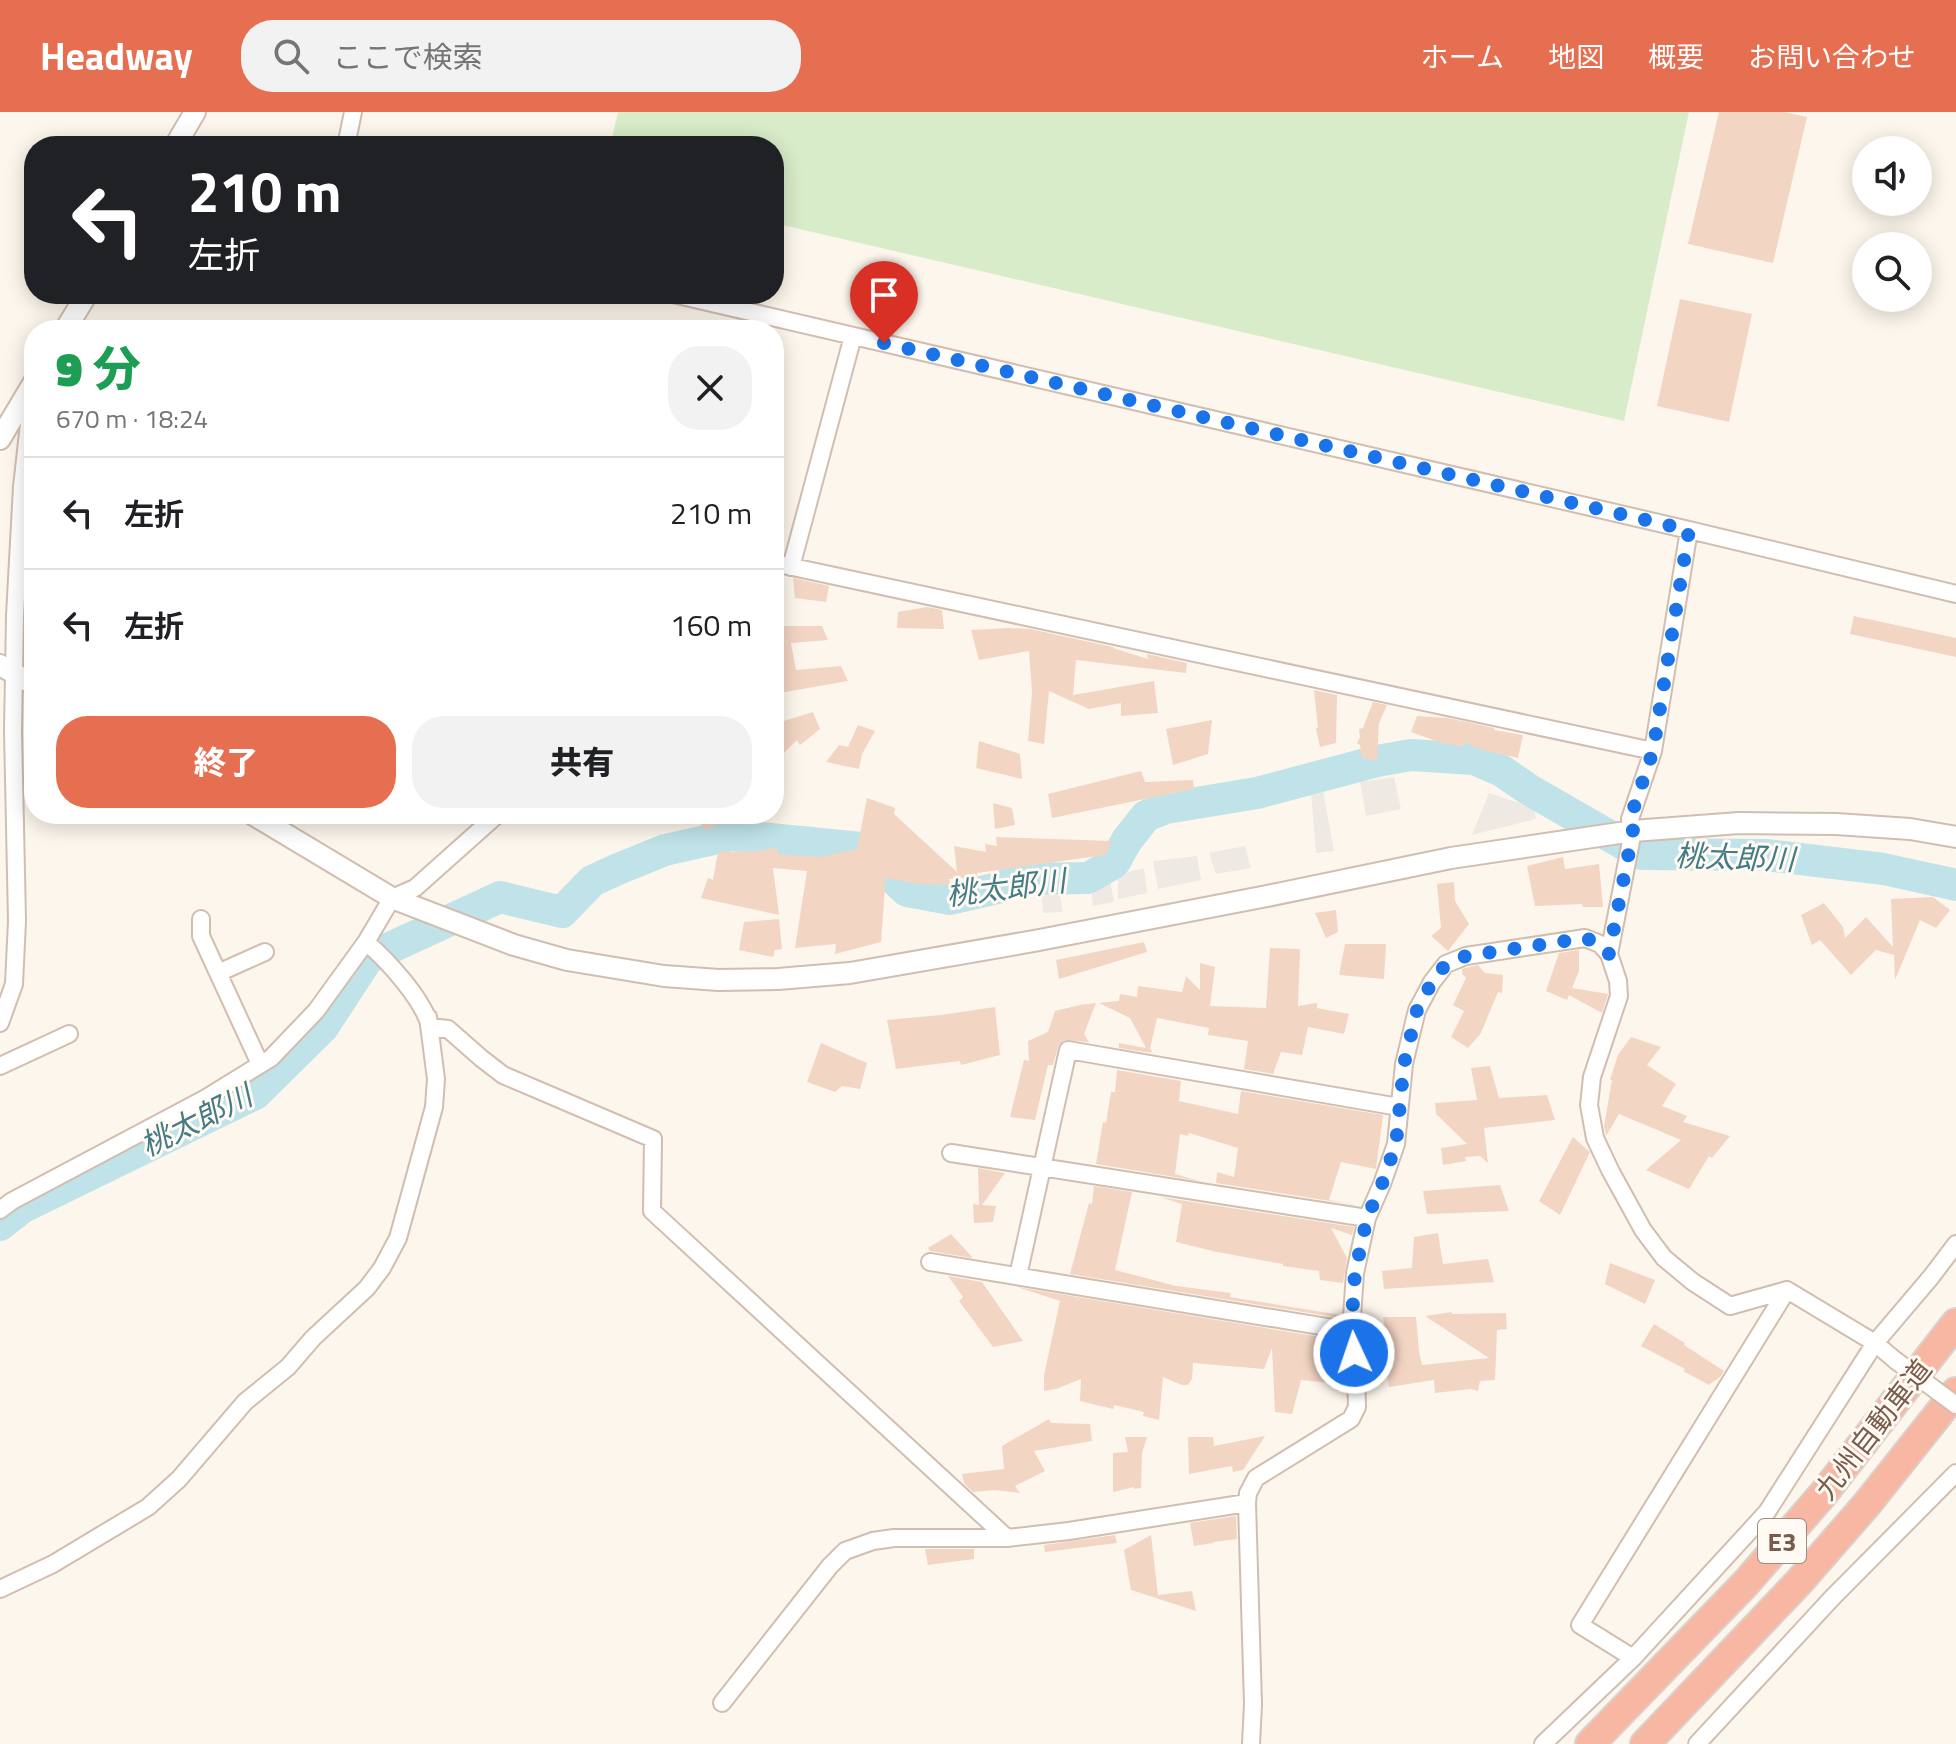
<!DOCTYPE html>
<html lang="ja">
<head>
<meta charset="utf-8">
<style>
	:root { --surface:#fff; --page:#f2f2f2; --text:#202124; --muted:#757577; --line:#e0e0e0; --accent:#e76f51 }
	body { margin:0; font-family:"Titillium Web","Noto Sans JP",sans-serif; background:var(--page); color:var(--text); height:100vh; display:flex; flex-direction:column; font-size:30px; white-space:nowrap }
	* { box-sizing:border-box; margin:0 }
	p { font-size:26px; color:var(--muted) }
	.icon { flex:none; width:44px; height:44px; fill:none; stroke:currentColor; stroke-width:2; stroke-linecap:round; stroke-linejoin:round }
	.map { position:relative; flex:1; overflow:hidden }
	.sheet { position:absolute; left:24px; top:208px; width:760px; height:504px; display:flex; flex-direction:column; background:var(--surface); border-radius:32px; box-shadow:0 4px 20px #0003 }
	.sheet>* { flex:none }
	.hud { position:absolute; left:24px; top:24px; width:760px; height:168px; border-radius:32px; box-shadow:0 4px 20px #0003; background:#202124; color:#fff; overflow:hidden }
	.controls { position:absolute; left:1852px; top:24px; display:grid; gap:16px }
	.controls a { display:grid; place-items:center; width:80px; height:80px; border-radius:50%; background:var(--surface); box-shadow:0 4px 20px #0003; font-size:40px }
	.pin { position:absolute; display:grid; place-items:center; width:68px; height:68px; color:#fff; margin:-82px -34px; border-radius:50% 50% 50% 0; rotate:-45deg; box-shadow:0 0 8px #0007 }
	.pin .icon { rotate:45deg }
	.me { position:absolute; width:88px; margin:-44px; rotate:357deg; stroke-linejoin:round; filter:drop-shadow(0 0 6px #0008) }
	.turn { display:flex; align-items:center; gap:28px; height:168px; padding:0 32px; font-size:36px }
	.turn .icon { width:104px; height:104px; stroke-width:2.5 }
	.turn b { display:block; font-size:56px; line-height:68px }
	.round { display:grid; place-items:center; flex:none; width:84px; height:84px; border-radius:32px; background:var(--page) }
	.headline { display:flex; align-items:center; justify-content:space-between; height:136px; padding:0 32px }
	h1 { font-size:48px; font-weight:800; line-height:60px; color:#1e9e55 }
	.action { display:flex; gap:16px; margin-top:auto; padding:16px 32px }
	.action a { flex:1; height:92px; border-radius:32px; background:var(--accent); color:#fff; font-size:32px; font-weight:800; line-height:92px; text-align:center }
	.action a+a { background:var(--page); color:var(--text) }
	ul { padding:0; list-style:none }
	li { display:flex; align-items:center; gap:24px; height:112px; padding:0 32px; border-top:2px solid var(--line) }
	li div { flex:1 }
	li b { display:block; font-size:30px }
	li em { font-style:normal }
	header { display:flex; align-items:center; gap:48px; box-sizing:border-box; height:112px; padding:0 40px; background:var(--accent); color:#fff }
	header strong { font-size:38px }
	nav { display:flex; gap:44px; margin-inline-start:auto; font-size:28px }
	.search { width:560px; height:72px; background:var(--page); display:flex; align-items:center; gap:20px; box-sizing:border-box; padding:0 28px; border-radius:32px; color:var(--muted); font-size:30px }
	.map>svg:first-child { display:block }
	.industrial { fill:#efe9e4 }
	.green { fill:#d8ecc9 }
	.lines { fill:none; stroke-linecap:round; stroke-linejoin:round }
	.river { stroke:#bfe3e8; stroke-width:32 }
	.building { fill:#f3d5c3 }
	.minor-casing { stroke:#d1beb0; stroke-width:20 }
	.tertiary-casing { stroke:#d1beb0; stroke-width:24 }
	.motorway-casing { stroke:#dad1cd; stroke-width:32 }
	.minor { stroke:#fff; stroke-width:16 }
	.tertiary { stroke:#fff; stroke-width:20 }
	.motorway { stroke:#f7b7a3; stroke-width:28 }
	.minor-bridge-casing { stroke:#d1beb0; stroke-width:20; stroke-linecap:butt }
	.minor-bridge { stroke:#fff; stroke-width:16 }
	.route { stroke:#1a73e8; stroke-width:14; stroke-dasharray:0 25.2 }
	.labels { text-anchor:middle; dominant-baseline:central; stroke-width:6; stroke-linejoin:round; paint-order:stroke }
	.shield { fill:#fffaf3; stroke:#a28b7f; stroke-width:2 }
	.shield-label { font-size:26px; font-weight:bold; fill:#7a5c4d }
	.street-label { font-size:28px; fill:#7a5c4d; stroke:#fffaf3 }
	.water-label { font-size:30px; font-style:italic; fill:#437c86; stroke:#fffaf3 }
</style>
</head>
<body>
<header>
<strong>Headway</strong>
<div class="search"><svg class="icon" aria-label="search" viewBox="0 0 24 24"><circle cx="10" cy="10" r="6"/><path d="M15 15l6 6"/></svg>ここで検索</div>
<nav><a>ホーム</a><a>地図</a><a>概要</a><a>お問い合わせ</a></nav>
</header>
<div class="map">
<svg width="1956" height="1632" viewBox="0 0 1956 1632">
	<rect width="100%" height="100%" fill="#fdf6ec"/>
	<path class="industrial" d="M1394,665L1401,697L1366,704L1360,670Z
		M1323,678L1334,739L1316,741L1311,680Z
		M1489,681L1534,696L1536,707L1472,723Z
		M1245,734L1251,756L1216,762L1209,741Z
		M1197,744L1201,768L1158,777L1153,749Z
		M1144,756L1147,781L1118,787V763Z
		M1110,769L1114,790L1093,794L1091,776Z
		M1059,778L1063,800L1043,801L1041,779Z"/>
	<path class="green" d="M618,0H1689L1624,309L774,111V34H610Z"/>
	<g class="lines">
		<path class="river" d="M0,1113L23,1095L255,982L323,915L368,846L500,785L562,800L592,769L618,757L665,738L732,723L861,736L907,779L950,787L998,776L1021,767L1088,766L1114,751L1127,728L1146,704L1166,696L1257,681L1377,649L1411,643L1474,647L1502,659L1528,677L1641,742L1766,743L1884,757L1956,773"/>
	</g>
	<path class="building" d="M1719,0H1784L1807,5L1773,151L1688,132Z
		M1680,187L1752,202L1729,310L1657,294Z
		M793,466L829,474L826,490L795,486Z
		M927,495L942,498L944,517L897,516L898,500Z
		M1854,504L1956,526V545L1850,522Z
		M774,514H822L828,528L791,531L796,558L841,554L848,569L774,582Z
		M1008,516L1030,517L1113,535V536L1148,547L1147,542L1187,551L1186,561L1076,548L1073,583L1154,569L1158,601L1121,604V591L1089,597L1049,579L1044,632L1028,629L1032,580L1029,539L979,548L971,518Z
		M1314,578L1337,583L1336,631L1320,635L1316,616H1318Z
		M1373,590L1387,593L1379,611L1377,649L1362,646L1360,633L1357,631L1360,625L1359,617L1363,616Z
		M813,600L820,617L800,633L797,628L774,651V612Z
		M1417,604L1448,606L1494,616V618L1523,623L1518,646L1487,639V640L1464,630L1463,635L1442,631L1411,620Z
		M1212,608L1208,642L1173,653L1166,617Z
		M858,613L875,619L862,642L859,657L826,650L839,633L848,635Z
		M979,629L1020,642L1022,667L976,656Z
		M1141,659L1145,670L1193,668L1194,677L1052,706L1048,682Z
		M867,686L895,696L894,702L957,760L954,734L986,740L985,732L997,734L996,725L1112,729L1105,743L977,761V766L949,767L951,773L919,772L886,766L885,772H882L885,774L881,830L835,842L836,832L795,836L807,759L773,756L779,803L701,786L708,766L713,768L718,740L759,739L777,735V742L820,745L857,737Z
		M993,691L1012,696L1015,713L995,717Z
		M695,702H734L706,719Z
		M1563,745L1565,757L1599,752L1603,795H1583L1582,792L1535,794L1527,754Z
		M1454,770L1455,789L1469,812L1448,839L1431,824L1441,816L1437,772Z
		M1933,785L1950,798L1936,816L1920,808L1895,868L1894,843L1876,838L1851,863L1820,828L1812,833L1801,803L1824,791L1843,815L1845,826L1866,805L1893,835L1891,787Z
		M1336,798L1338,820L1326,826L1315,801Z
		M779,807L782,837L775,838L773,845L739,838L744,810Z
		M1144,830L1147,840L1059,867L1056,848Z
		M1345,832H1386L1384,867L1339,863Z
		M1270,836L1300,837L1298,894L1317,891V896L1349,902L1344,922L1308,915L1302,943L1281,940L1273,962L1244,957L1248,929L1208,923L1209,916L1157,906L1150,937L1152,938L1151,941L1119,936V931L1146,936L1130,906L1099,891L1119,889L1120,882L1137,885L1138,874L1182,880L1186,864L1200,878V851L1215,855L1210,894L1266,896Z
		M1579,838V859L1572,876L1608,882L1602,901L1569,883L1567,888L1546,879L1559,841Z
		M1478,853L1485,861L1503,863L1502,881L1498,880L1481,921L1468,936L1451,925L1464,899L1453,893L1466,866L1462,862V857Z
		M1096,891L1084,922L1089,930L1064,928L1058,935L1053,953H1048L1035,1008L1010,1005L1024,948L1029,949L1028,929L1048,920L1055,899L1080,893Z
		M995,895L1000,943L961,953L960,949L896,957L887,908L941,903Z
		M1631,925L1661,935L1647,953L1676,972L1662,994L1687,1004L1683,1010L1730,1024L1712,1046L1709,1044L1689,1077L1646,1058L1681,1028L1619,1002L1606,1024V1023L1604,1014L1612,968H1610L1618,943Z
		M821,931L867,951L860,977L842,974L835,980L807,970Z
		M1490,954L1499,986L1547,983L1555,1008L1484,1016L1488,1051L1480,1044L1465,1045L1466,1049L1443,1053L1441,1036L1467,1032L1436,1002L1435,991L1477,988L1471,956Z
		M1117,958L1181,969L1179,989L1238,1002L1241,979L1383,1003L1376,1057L1341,1050L1329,1088L1356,1093L1216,1071L1217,1060L1234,1065L1238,1036L1189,1021L1188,1024L1180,1022L1175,1062L1199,1069L1096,1052L1103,1010L1106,1011L1111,980H1115Z
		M1573,1025L1590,1040L1560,1103L1539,1089Z
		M978,1056L1005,1061L982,1093L996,1094L993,1110L974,1111L973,1092L979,1093Z
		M1500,1073L1509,1099L1427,1102L1423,1079Z
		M1094,1074L1132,1080L1115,1158L1176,1174L1231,1181L1230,1185L1341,1203L1340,1206L1070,1162L1089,1091L1092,1092Z
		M1160,1085L1354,1115L1352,1123L1331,1116L1347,1146L1343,1171L1320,1168L1319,1159L1283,1154V1152L1217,1140L1176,1130L1182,1092Z
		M1438,1121L1443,1152L1488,1147L1494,1170L1384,1177L1382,1159L1412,1156L1414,1125Z
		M951,1122L972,1145L971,1146L930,1139L928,1136Z
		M1610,1151L1655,1168L1645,1192L1605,1172Z
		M948,1164L982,1170L1023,1229L993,1235L959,1189L963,1185Z
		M1017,1175L1333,1227L1327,1248L1344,1252L1341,1272L1301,1268L1292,1302L1275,1300L1272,1236L1264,1257L1193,1251L1192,1267L1188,1273H1182L1163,1265L1159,1308L1143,1304L1144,1300L1114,1293L1113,1297L1080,1289L1081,1267L1056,1277L1044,1279V1263L1060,1189Z
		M1452,1200V1202L1506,1201L1507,1217L1497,1218L1495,1268L1480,1269L1478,1279L1471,1277L1435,1281L1434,1268L1389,1275L1385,1252L1390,1251L1383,1205H1416L1419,1239L1422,1253L1489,1246L1425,1204Z
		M1654,1212L1685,1231L1684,1233L1724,1259L1721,1264L1709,1273L1683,1259L1685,1257L1641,1234Z
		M1049,1307L1051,1311L1090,1312L1092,1329L1034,1339L1045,1359L1015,1374L1020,1381L995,1378L973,1380L964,1371L962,1362L1004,1357L1002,1334Z
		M1265,1324L1243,1358L1233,1360L1232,1354L1189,1362L1188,1325H1213L1214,1334Z
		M1125,1325H1147L1142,1341L1141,1376L1134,1377V1375L1113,1380V1341L1128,1340Z
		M1236,1404L1237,1427L1213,1430V1431L1194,1434L1190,1411Z
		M1115,1423L1117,1431L1045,1440L1044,1433Z
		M1151,1423L1158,1483L1192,1479L1196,1499L1131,1478L1124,1438Z
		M925,1437H974V1447L928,1453Z"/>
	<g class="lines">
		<defs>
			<path id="minor" d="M346,34L353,0
				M673,182L1689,418L1956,482
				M774,451L1653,639
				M791,455L853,224
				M201,807V824L260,952
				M366,830C387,848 424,888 430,915L448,917L481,946L503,963L653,1027L652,1099L1007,1426
				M1609,842L1633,719L1630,707L1653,639L1689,418
				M218,861L265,840
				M0,911L14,872L17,809L13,619L15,504L22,375L31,294
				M0,954L69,922
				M951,1041L1367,1106
				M0,1098L12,1089L206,986L271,946L316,899L366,830L392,786L415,776L498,702
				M930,1150L1351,1219
				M1018,1164L1068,938L1399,995
				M0,1477L53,1452L148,1395L179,1367L245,1290L288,1255L313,1226L367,1176L382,1156L398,1126L434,995L436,967L428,905
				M1633,1546L1580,1513L1787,1178
				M722,1591L830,1454L845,1439L873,1429L894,1426H1007L1069,1419L1247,1391
				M1251,1632L1253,1592L1247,1391L1248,1381L1256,1366L1351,1307L1357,1295L1356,1264L1351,1219L1355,1161L1367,1106L1382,1072L1396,1032L1404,952L1417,898L1432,870L1446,852L1466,844L1585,826L1600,832L1609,842L1618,869L1619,884L1592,965L1589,993L1595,1026L1610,1058L1643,1118L1664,1146L1693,1170L1730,1194L1787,1178L1875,1231L1895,1248
				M1543,1632L1633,1546L1767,1400L1875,1231L1931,1165L1956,1132
				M1697,1632L1832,1486L1956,1361"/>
			<path id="tertiary" d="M175,34L195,0
				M65,218L87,182
				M0,327L34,270
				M0,553L34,573
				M252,702L392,786L514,833L567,848L664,864L719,868L778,867L850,861L1034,829L1267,784L1451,746L1633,719L1739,711L1836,712L1910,717L1956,725"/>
			<path id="motorway" d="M1590,1632L1746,1471L1824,1381L1956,1211
				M1645,1632L1799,1470L1867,1392L1956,1280"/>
		</defs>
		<use href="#minor" class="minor-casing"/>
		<use href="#tertiary" class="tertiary-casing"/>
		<use href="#motorway" class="motorway-casing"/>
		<use href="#minor" class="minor"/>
		<use href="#tertiary" class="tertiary"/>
		<use href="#motorway" class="motorway"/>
		<defs>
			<path id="minor-bridge" d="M1895,1248L1956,1293"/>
		</defs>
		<use href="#minor-bridge" class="minor-bridge-casing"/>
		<use href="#minor-bridge" class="minor-bridge"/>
	</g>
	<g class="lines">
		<path class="route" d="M884,231L1689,418L1653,639L1630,707L1633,719L1609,842L1600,832L1585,826L1466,844L1446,852L1432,870L1417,898L1404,952L1396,1032L1382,1072L1367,1106L1355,1161L1351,1219L1354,1241"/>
	</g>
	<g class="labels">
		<rect class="shield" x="1758" y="1407" width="48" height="44" rx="6"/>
		<g class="shield-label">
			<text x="1782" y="1429">E3</text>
		</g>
		<g class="street-label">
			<text transform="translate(1873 1317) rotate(-52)">九州自動車道</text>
		</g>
		<g class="water-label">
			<text transform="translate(1735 745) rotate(2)">桃太郎川</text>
			<text transform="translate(1006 775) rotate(-7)">桃太郎川</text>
			<text transform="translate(196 1008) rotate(-27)">桃太郎川</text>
		</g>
	</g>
</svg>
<div class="controls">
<a><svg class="icon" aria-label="sound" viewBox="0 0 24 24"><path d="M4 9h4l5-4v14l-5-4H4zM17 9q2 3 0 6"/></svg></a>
<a><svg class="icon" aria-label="search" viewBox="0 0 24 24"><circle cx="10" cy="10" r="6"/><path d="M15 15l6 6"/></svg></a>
</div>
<div class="pin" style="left:884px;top:231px;background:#d93025"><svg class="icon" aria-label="arrive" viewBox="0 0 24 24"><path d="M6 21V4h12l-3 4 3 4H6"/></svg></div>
<svg class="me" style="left:1354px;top:1241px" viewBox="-20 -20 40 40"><circle r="17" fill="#1a73e8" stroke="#fff" stroke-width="3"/><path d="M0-11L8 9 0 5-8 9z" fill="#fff"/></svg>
<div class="hud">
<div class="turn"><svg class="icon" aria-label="left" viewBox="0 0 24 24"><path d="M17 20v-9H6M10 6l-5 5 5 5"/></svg><div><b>210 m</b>左折</div></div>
</div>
<section class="sheet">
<div class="headline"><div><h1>9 分</h1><p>670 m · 18:24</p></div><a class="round"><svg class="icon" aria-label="close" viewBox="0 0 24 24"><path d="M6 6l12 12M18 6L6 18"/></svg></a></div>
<ul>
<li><svg class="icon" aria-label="left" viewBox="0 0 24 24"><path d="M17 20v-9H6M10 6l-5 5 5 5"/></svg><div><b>左折</b></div><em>210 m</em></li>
<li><svg class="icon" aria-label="left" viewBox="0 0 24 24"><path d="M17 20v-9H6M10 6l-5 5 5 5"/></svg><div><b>左折</b></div><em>160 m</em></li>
</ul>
<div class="action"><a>終了</a><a>共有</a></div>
</section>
</div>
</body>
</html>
